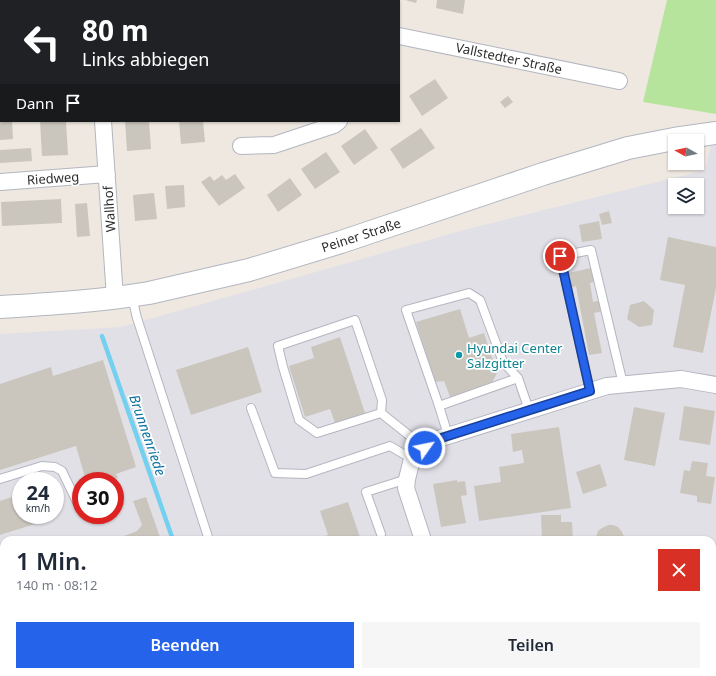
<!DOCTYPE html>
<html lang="de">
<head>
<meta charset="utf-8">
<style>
	:root { --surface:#fff; --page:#f6f6f7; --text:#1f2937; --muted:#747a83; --accent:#2563eb }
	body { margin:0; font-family:"Noto Sans",sans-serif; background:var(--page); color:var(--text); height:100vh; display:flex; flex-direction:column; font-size:15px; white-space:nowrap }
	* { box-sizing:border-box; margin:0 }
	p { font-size:13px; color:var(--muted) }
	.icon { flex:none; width:22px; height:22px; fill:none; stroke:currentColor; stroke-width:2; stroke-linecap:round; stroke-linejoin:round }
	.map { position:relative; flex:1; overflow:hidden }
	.panel { position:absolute; left:0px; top:536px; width:716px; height:140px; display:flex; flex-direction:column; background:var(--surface); border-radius:12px 12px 0 0; box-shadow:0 1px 3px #0004 }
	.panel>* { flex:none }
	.hud { position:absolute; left:0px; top:0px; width:400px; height:122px; box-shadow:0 1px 3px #0004; background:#202124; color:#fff; overflow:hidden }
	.needle { width:26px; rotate:278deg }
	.tools { position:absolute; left:668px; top:134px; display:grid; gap:8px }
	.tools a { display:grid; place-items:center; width:36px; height:36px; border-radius:0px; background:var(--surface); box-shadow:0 1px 3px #0004; font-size:20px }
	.speed { position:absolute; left:12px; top:472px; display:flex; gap:8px; font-size:20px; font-weight:700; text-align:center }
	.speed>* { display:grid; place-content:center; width:52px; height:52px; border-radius:50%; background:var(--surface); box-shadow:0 1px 3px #0004; line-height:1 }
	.speed small { font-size:10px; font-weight:400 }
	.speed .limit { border:6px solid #d22; background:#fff; color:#111 }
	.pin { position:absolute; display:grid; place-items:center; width:34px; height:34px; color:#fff; margin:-17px; border:2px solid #fff; border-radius:50%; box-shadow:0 1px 4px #0007 }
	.me { position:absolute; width:44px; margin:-22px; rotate:57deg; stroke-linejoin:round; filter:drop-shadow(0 0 3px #0008) }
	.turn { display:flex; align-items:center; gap:14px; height:84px; padding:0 16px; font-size:18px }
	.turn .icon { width:52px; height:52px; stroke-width:2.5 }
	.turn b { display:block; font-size:28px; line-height:34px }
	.then { display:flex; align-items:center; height:38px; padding:0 16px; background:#0003; gap:8px; font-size:15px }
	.round { display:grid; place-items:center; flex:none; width:42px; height:42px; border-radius:0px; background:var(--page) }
	.head { display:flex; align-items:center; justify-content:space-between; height:68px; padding:0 16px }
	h1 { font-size:24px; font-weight:600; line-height:30px }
	.cta { display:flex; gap:8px; margin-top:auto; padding:8px 16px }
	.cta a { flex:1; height:46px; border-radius:0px; background:var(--accent); color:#fff; font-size:16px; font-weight:600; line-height:46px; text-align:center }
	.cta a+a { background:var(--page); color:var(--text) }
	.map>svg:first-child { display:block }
	.industrial { fill:#e2e0e7; fill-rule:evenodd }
	.green { fill:#b6e49d }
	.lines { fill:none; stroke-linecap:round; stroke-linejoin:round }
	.stream { stroke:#73d1ef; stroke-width:4.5 }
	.building { fill:#cac6be }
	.lane-casing { stroke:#b3b6c0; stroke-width:10 }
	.street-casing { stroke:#b3b6c0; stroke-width:18 }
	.secondary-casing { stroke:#b3b6c0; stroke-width:24 }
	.lane { stroke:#fff; stroke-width:8 }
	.street { stroke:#fff; stroke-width:16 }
	.secondary { stroke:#fff; stroke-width:22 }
	.route-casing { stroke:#184099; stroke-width:10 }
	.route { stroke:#2563eb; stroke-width:7 }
	.culture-dot { fill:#0f9aa8; stroke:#fff; stroke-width:1.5 }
	.labels { text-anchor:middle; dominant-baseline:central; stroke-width:3.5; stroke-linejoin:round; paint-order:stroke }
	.street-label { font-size:13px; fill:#2d2d2d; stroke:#fff }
	.culture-label { font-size:13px; fill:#0d838f; stroke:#fff; text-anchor:start }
	.water-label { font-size:14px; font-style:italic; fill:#0d71a1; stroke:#fff }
</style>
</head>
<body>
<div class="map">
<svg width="716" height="676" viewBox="0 0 716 676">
	<rect width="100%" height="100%" fill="#eee8e0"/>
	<path class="industrial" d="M716,123V676H0V334L121,327L464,230L705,170ZM675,185H697V207H675ZM21,481H55V515H21ZM81,481H115V515H81ZM4,540H712V672H4Z"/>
	<path class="green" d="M667,0H716V114L643,102Z"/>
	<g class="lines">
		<path class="stream" d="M102,336L173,540
			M219,672L220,676"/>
	</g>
	<path class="building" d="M405,0H417L416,3Z
		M437,0H465L463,14L436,8Z
		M435,79L448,98L422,116L409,96Z
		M508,96L513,102L505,108L500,102Z
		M0,121H12L13,139L0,140Z
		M40,121H66L68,155L42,156Z
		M125,121H149L151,149L127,151Z
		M179,121H203L205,142L181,144Z
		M421,128L435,148L403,169L390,149Z
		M365,129L378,148L354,165L341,146Z
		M31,148L32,161L0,163V150Z
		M326,152L340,172L315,189L301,169Z
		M235,174L245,188L219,206L201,182L210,176L214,181L222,175L226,180Z
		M290,178L302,195L278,212L267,195Z
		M184,185L185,207L167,209L165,186Z
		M154,193L157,219L135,221L133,195Z
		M61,199L62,223L2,226L1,202Z
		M87,203L90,236L77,237L75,204Z
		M609,211L612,223L602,225L599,214Z
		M599,221L602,239L582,242L579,225Z
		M668,237L716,247V288L703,353L673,347L685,285L660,280Z
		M591,268L594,282L590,283L593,302L601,300L603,311L594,313L602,353L589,355L576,286L571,288L568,273Z
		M644,301L654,310L652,325L639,327L627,319L630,305Z
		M460,309L469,338L484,333L497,373L491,385L450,397L444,381L435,382L416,322Z
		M340,337L365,413L335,423L330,409L305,417L289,366L314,358L311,347Z
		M248,347L262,392L191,415L176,370Z
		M103,360L136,467L116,474L118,478L109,481H86L76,446L0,470V384L51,367L53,376Z
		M684,406L715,411L710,445L679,440Z
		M634,407L665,413L655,466L624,460Z
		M559,427L571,508L479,521L474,486L501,482L499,467L524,463L522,450L513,452L511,434Z
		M692,461L708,463L706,476L715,477L711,504L697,502V496L680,493L684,470L690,471Z
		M600,464L607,486L583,494L576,472Z
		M457,480V482L465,481L467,495L461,496L466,523L441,527L433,484Z
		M21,494V515H32L35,524L0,535V501Z
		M146,497L161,540H114L137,531L142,525L133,501Z
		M348,502L361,540H313L328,535L320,511Z
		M541,515H561V522H572L573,540H542Z
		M608,525H613L618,527L622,532L624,537V540H596L597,534L598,531L602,528Z
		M4,654V672H84L85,676H0V656Z
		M138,672L139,676H128Z
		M148,672H201L189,676H149Z"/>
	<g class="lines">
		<defs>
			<path id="lane" d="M132,297L137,318L209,540
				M590,391L560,256L591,250L623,384
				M439,406L406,310L469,293L480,300L503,362L518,378
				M251,408L275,473L306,474L390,446L412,459
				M381,413L382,400L355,320L278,346L283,367L299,420L317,433L381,413L425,448
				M448,435L439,406L518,378L529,410
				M0,479L42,466L55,467L62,471L76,500
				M381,534L366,492L407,479
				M0,628L4,626
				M92,672L94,676
				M253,672L254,676
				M115,676L128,672
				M444,676L449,672"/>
			<path id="street" d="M96,0V1
				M226,0L231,1
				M399,36L619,81
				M103,121L115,298
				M241,146L274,145L334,125L339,121
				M0,182L107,174
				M423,540L406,488L407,479L412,459L435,440L607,386L681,379L716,385
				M0,589L4,587
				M525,672L546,676"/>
			<path id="secondary" d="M0,307C50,304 100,301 149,293L249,270L341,242L543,174L628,148L674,139L716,133"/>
		</defs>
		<use href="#lane" class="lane-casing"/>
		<use href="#street" class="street-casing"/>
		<use href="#secondary" class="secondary-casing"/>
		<use href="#lane" class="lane"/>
		<use href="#street" class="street"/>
		<use href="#secondary" class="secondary"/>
	</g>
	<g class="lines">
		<defs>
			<path id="route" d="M425,448L435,440L590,391L560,256"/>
		</defs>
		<use href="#route" class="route-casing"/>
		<use href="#route" class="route"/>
	</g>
	<circle class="culture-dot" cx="459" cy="355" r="4"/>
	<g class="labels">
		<g class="street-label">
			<text transform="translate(509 58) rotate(12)">Vallstedter Straße</text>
			<text transform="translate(53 178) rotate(-4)">Riedweg</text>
			<text transform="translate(109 209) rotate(-94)">Wallhof</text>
			<text transform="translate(361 235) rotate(-18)">Peiner Straße</text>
		</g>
		<g class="culture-label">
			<text x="467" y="348">Hyundai Center<tspan x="467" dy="15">Salzgitter</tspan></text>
		</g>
		<g class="water-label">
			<text transform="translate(148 435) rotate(71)">Brunnenriede</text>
		</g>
	</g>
</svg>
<div class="tools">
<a><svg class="needle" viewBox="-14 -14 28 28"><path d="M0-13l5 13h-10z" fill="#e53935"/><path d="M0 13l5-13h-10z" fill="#747a83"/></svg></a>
<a><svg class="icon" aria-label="layers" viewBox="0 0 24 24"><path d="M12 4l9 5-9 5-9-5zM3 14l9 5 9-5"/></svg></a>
</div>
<div class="speed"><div>24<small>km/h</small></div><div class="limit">30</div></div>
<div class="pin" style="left:560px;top:256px;background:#d93025"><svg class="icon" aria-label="arrive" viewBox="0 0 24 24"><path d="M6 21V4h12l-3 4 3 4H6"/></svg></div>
<svg class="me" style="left:425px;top:448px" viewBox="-20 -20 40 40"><circle r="17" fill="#2563eb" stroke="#fff" stroke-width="3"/><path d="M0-11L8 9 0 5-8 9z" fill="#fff"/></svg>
<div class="hud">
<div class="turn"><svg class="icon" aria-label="left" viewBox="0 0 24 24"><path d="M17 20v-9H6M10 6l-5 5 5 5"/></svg><div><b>80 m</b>Links abbiegen</div></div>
<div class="then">Dann<svg class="icon" aria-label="arrive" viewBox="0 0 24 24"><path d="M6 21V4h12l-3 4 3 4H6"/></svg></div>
</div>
<section class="panel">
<div class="head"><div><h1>1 Min.</h1><p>140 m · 08:12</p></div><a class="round" style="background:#d93025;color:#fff"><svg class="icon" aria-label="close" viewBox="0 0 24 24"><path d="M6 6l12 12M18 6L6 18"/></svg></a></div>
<div class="cta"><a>Beenden</a><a>Teilen</a></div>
</section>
</div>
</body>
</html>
